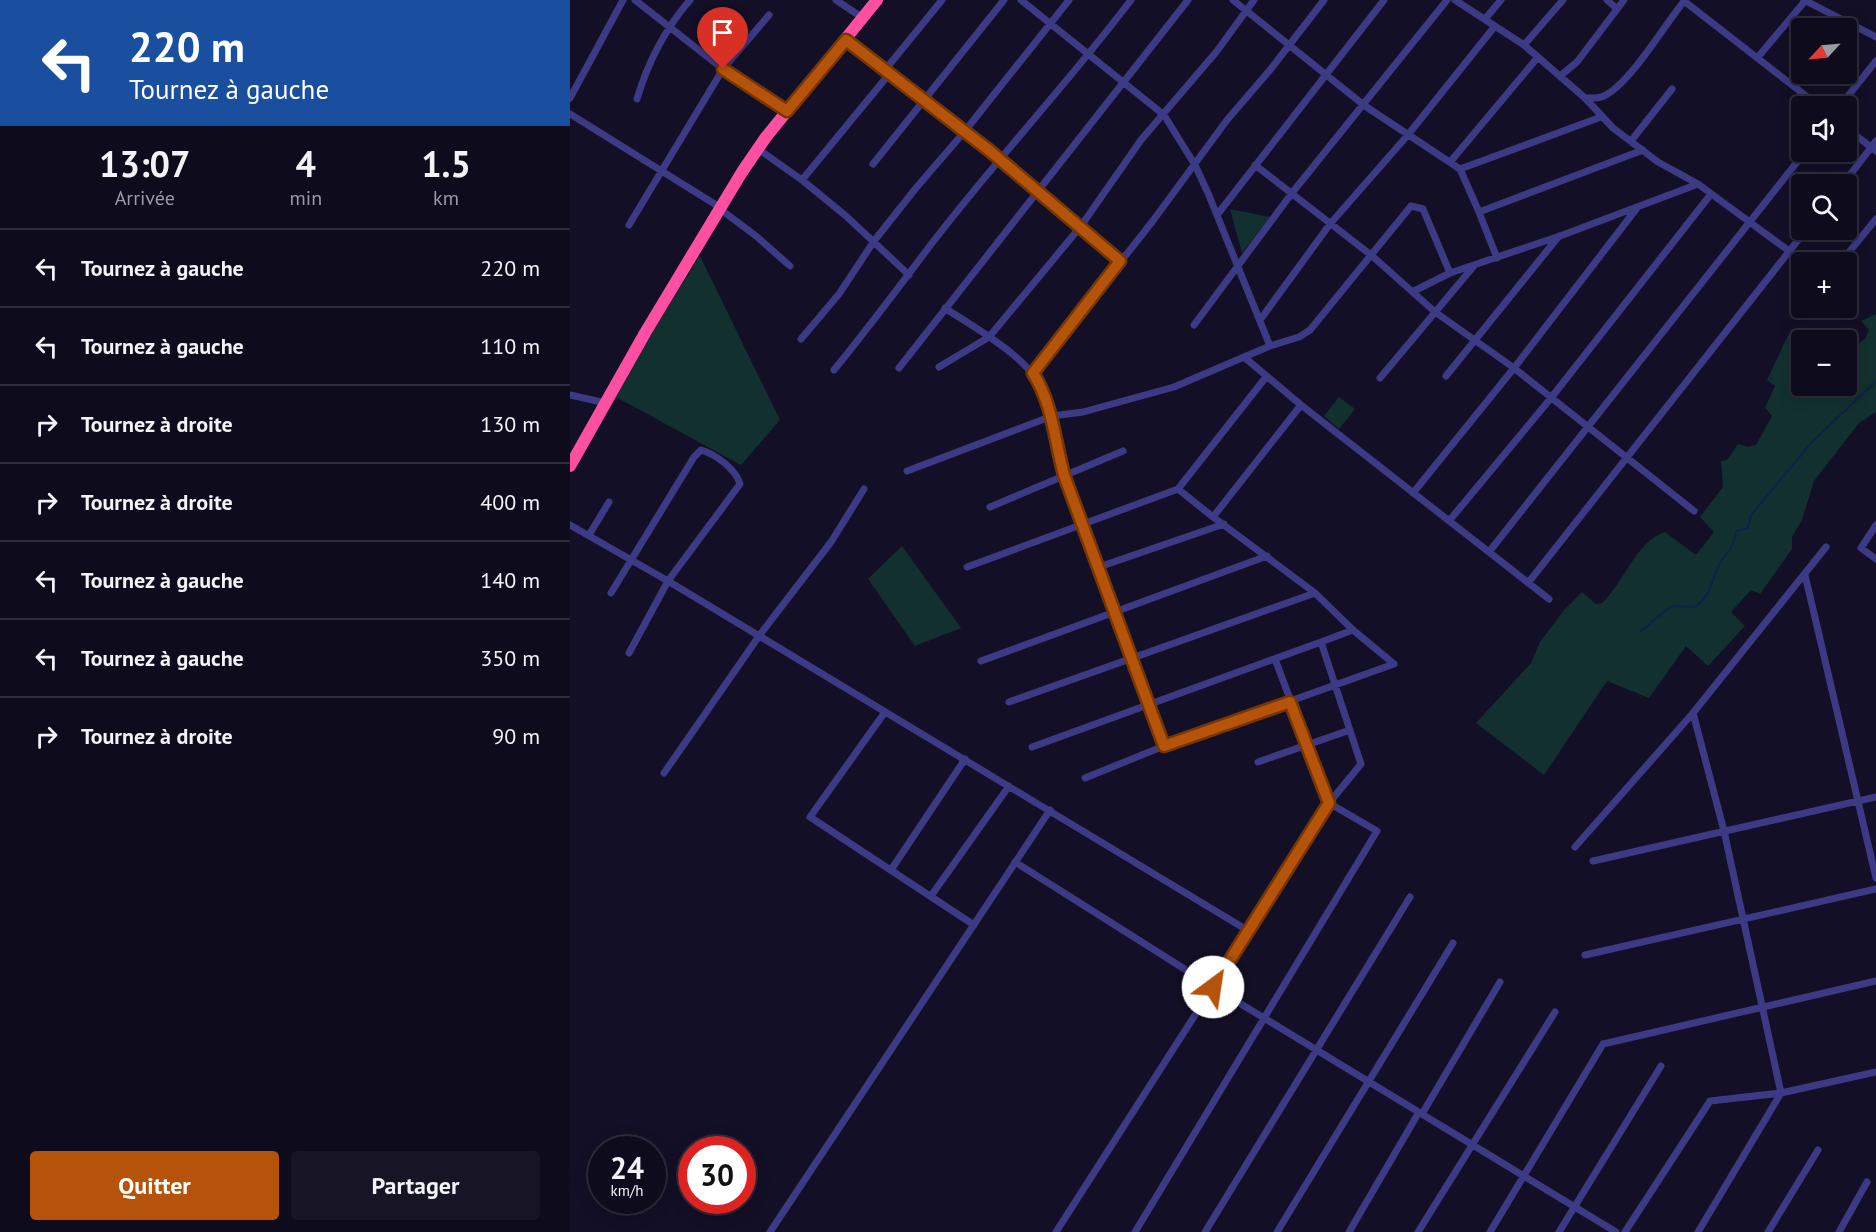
<!DOCTYPE html>
<html lang="fr">
<head>
<meta charset="utf-8">
<style>
	:root { --surface:#0e0b1c; --page:#171425; --text:#f1f3f6; --muted:#9b9ba3; --line:#2e2b3b; --accent:#b45309 }
	body { margin:0; font-family:"PT Sans",sans-serif; background:var(--page); color:var(--text); height:100vh; display:flex; flex-direction:column; font-size:22px; white-space:nowrap }
	* { box-sizing:border-box; margin:0 }
	p { font-size:20px; color:var(--muted) }
	.icon { flex:none; width:33px; height:33px; fill:none; stroke:currentColor; stroke-width:2; stroke-linecap:round; stroke-linejoin:round }
	.map { position:relative; flex:1; overflow:hidden }
	.sheet { display:flex; flex-direction:column; background:var(--surface); width:570px }
	.sheet>* { flex:none }
	.hud { background:#1a4fa0; color:#fff; overflow:hidden }
	.needle { width:39px; rotate:244deg }
	.buttons { position:absolute; left:1221px; top:18px; display:grid; gap:12px }
	.buttons a { display:grid; place-items:center; width:66px; height:66px; border-radius:6px; background:var(--surface); box-shadow:0 3px 15px #0003,0 0 0 2px var(--line); font-size:30px }
	.speed { position:absolute; left:18px; top:1136px; display:flex; gap:12px; font-size:30px; font-weight:700; text-align:center }
	.speed>* { display:grid; place-content:center; width:78px; height:78px; border-radius:50%; background:var(--surface); box-shadow:0 3px 15px #0003,0 0 0 2px var(--line); line-height:1 }
	.speed small { font-size:15px; font-weight:400 }
	.speed .limit { border:9px solid #d22; background:#fff; color:#111 }
	.pin { position:absolute; display:grid; place-items:center; width:51px; height:51px; color:#fff; margin:-62px -26px; border-radius:50% 50% 50% 0; rotate:-45deg; box-shadow:0 0 6px #0007 }
	.pin .icon { rotate:45deg }
	.me { position:absolute; width:66px; margin:-33px; rotate:31deg; stroke-linejoin:round; filter:drop-shadow(0 0 4px #0008) }
	.turn { display:flex; align-items:center; gap:21px; height:126px; padding:0 30px; font-size:27px }
	.turn .icon { width:78px; height:78px; stroke-width:2.5 }
	.turn b { display:block; font-size:42px; line-height:51px }
	.eta { display:flex; justify-content:space-evenly; align-items:center; height:102px; text-align:center }
	.eta b { font-size:36px; font-weight:800; line-height:42px }
	.button { display:flex; gap:12px; margin-top:auto; padding:12px 30px }
	.button a { flex:1; height:69px; border-radius:6px; background:var(--accent); color:#fff; font-size:24px; font-weight:800; line-height:69px; text-align:center }
	.button a+a { background:var(--page); color:var(--text) }
	ul { padding:0; list-style:none }
	li { display:flex; align-items:center; gap:18px; height:78px; padding:0 30px; border-top:2px solid var(--line) }
	li div { flex:1 }
	li b { display:block; font-size:22px }
	li em { font-style:normal }
	main { display:flex; flex:1; min-height:0 }
	.map>svg:first-child { display:block }
	.green { fill:#12302f }
	.lines { fill:none; stroke-linecap:round; stroke-linejoin:round }
	.stream { stroke:#0c2248; stroke-width:2 }
	.street { stroke:#3d3a85; stroke-width:7 }
	.highway { stroke:#ff4fa3; stroke-width:12 }
	.route-casing { stroke:#753606; stroke-width:15 }
	.route { stroke:#b45309; stroke-width:10 }
</style>
</head>
<body>
<main>
<section class="sheet">
<div class="hud">
<div class="turn"><svg class="icon" aria-label="left" viewBox="0 0 24 24"><path d="M17 20v-9H6M10 6l-5 5 5 5"/></svg><div><b>220 m</b>Tournez à gauche</div></div>
</div>
<div class="eta">
<div><b>13:07</b><p>Arrivée</p></div>
<div><b>4</b><p>min</p></div>
<div><b>1.5</b><p>km</p></div>
</div>
<ul>
<li><svg class="icon" aria-label="left" viewBox="0 0 24 24"><path d="M17 20v-9H6M10 6l-5 5 5 5"/></svg><div><b>Tournez à gauche</b></div><em>220 m</em></li>
<li><svg class="icon" aria-label="left" viewBox="0 0 24 24"><path d="M17 20v-9H6M10 6l-5 5 5 5"/></svg><div><b>Tournez à gauche</b></div><em>110 m</em></li>
<li><svg class="icon" aria-label="right" viewBox="0 0 24 24"><path d="M7 20v-9h11M14 6l5 5-5 5"/></svg><div><b>Tournez à droite</b></div><em>130 m</em></li>
<li><svg class="icon" aria-label="right" viewBox="0 0 24 24"><path d="M7 20v-9h11M14 6l5 5-5 5"/></svg><div><b>Tournez à droite</b></div><em>400 m</em></li>
<li><svg class="icon" aria-label="left" viewBox="0 0 24 24"><path d="M17 20v-9H6M10 6l-5 5 5 5"/></svg><div><b>Tournez à gauche</b></div><em>140 m</em></li>
<li><svg class="icon" aria-label="left" viewBox="0 0 24 24"><path d="M17 20v-9H6M10 6l-5 5 5 5"/></svg><div><b>Tournez à gauche</b></div><em>350 m</em></li>
<li><svg class="icon" aria-label="right" viewBox="0 0 24 24"><path d="M7 20v-9h11M14 6l5 5-5 5"/></svg><div><b>Tournez à droite</b></div><em>90 m</em></li>
</ul>
<div class="button"><a>Quitter</a><a>Partager</a></div>
</section>
<div class="map">
<svg width="1306" height="1232" viewBox="0 0 1306 1232">
	<rect width="100%" height="100%" fill="#130f26"/>
	<path class="green" d="M660,209L700,217L672,253Z
		M130,256L210,420L171,465L46,397L74,345Z
		M1306,314V412L1289,423L1244,481L1232,520L1222,537V549L1190,594L1181,590L1161,612L1175,626L1138,666L1116,646L1079,698L1037,681L974,775L906,723L961,663L970,642L994,610L1012,592L1026,604L1032,603C1053,584 1067,540 1095,532L1126,555L1144,532L1130,517L1153,487L1151,461L1157,460L1168,444L1178,447L1186,445L1202,416L1195,408L1205,386L1197,380L1218,335L1231,345L1232,386H1276L1277,348L1279,350L1295,339L1299,330L1291,321Z
		M769,397L785,409L769,429L754,416Z
		M332,546L391,628L345,646L298,579Z"/>
	<g class="lines">
		<path class="stream" d="M1070,632L1101,606L1126,607C1143,592 1140,583 1149,565C1157,549 1162,554 1166,531L1178,528L1181,515L1242,442L1306,381"/>
		<path class="street" d="M65,0L153,69L217,111
			M266,0L293,18
			M451,0L594,115L625,165L638,193L700,346L674,357L731,405L643,517L745,593L783,630L751,642L791,764L759,803L807,831L565,1232
			M663,0L795,106L890,169
			M885,0L954,45L1015,98L1043,128L1088,162L1128,184L1234,262
			M1037,0L1046,8
			M1234,0L1306,37
			M1114,1L1249,106
			M915,19L931,0
			M276,40L420,151L550,261
			M954,45L993,0
			M1188,57L1235,1
			M315,70L372,0
			M990,76L1007,62L1054,0
			M1225,87L1236,74
			M0,98L53,0
			M1015,98C1022,98 1028,99 1034,96C1060,84 1095,24 1115,0
			M67,99C78,62 95,29 120,0
			M1270,106L1306,61
			M0,114L151,208
			M1276,128L1306,151
			M1061,141L1102,89
			M188,149L232,180L276,216L339,275
			M881,161L968,57
			M303,164L434,0
			M685,165L801,255L865,312L944,368L1124,511
			M232,180L320,73
			M1273,184L1306,141
			M150,209L186,236L220,266
			M909,212L890,169L1031,117
			M647,215L814,0
			M59,225L153,69L199,15
			M927,258L909,212L1073,150
			M1271,262L1306,219
			M844,291L880,273L990,236L1128,184
			M375,308C412,333 468,361 481,407C483,416 481,426 483,435C486,448 491,462 494,475L594,746L824,664L783,630
			M690,320L760,224L837,136L925,26
			M624,325L722,193L877,0
			M231,339L269,294L304,241L346,188L395,131L499,0
			M700,346L729,337L740,330L841,206L853,209L880,273
			M369,367L419,337L511,226L571,140L647,51L684,0
			M329,368L618,0
			M264,370C296,331 326,291 356,251C421,165 496,86 561,0
			M463,373L582,222L657,120L700,70L754,0
			M876,376L989,236
			M810,378L903,267
			M0,395L36,403
			M731,405L979,599
			M337,471L482,416L513,412L604,387L674,357
			M608,489L643,517
			M843,493L944,368L1067,208
			M420,507L553,451
			M879,521L981,398L1141,194
			M0,525L98,581L677,930L643,987L1046,1232
			M1306,525L1291,548L1306,559
			M19,535L39,502
			M919,552L1235,152
			M397,567L608,489L696,377
			M529,567L654,524
			M1235,575L1306,878
			M958,583L1236,230
			M41,593L124,457L131,450C145,454 166,469 170,484L98,581L59,653
			M411,661L697,556
			M439,702L745,593
			M315,712L240,817L404,925
			M1123,713L1154,831L1211,1093L1128,1232
			M462,747L751,642
			M688,762L780,730
			M94,773L189,636L261,542L294,489
			M515,778L594,746
			M1005,847L1123,713L1256,547
			M1023,861L1306,797
			M445,862L643,987L486,1232
			M321,870L395,759
			M361,896L439,786
			M677,930L759,803L705,659
			M1015,955L1306,889
			M852,1114L930,982
			M200,1232L480,810
			M635,1232L840,897
			M707,1232L883,943
			M779,1232L849,1112
			M848,1232L985,1012
			M920,1232L1033,1044L1306,981
			M989,1232L1091,1066
			M1055,1232L1140,1101L1211,1093L1306,1072
			M1198,1232L1248,1150
			M1269,1232L1297,1182"/>
		<path class="highway" d="M0,466L75,333L172,172L196,137L307,0"/>
	</g>
	<g class="lines">
		<defs>
			<path id="route" d="M153,69L217,111L276,40L420,151L550,261L463,373C483,405 484,438 494,475L594,746L720,702L759,803L643,987"/>
		</defs>
		<use href="#route" class="route-casing"/>
		<use href="#route" class="route"/>
	</g>
</svg>
<div class="buttons">
<a><svg class="needle" viewBox="-14 -14 28 28"><path d="M0-13l5 13h-10z" fill="#e53935"/><path d="M0 13l5-13h-10z" fill="#9b9ba3"/></svg></a>
<a><svg class="icon" aria-label="sound" viewBox="0 0 24 24"><path d="M4 9h4l5-4v14l-5-4H4zM17 9q2 3 0 6"/></svg></a>
<a><svg class="icon" aria-label="search" viewBox="0 0 24 24"><circle cx="10" cy="10" r="6"/><path d="M15 15l6 6"/></svg></a>
<a>+</a>
<a>−</a>
</div>
<div class="speed"><div>24<small>km/h</small></div><div class="limit">30</div></div>
<div class="pin" style="left:153px;top:69px;background:#d93025"><svg class="icon" aria-label="arrive" viewBox="0 0 24 24"><path d="M6 21V4h12l-3 4 3 4H6"/></svg></div>
<svg class="me" style="left:643px;top:987px" viewBox="-20 -20 40 40"><circle r="19" fill="#fff"/><path d="M0-13L10 11 0 6-10 11z" fill="#b45309"/></svg>
</div>
</main>
</body>
</html>
